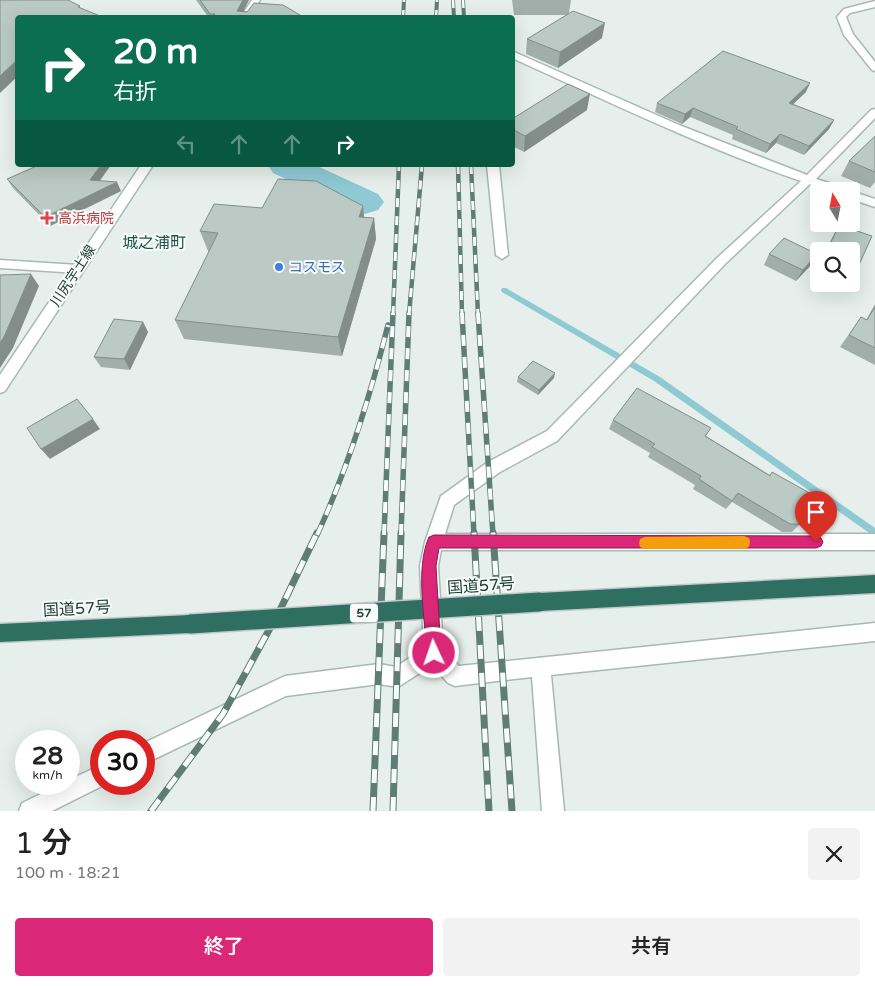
<!DOCTYPE html>
<html lang="ja">
<head>
<meta charset="utf-8">
<style>
	:root { --surface:#fff; --page:#f2f2f2; --text:#222; --muted:#767676; --accent:#db2777 }
	body { margin:0; font-family:"Varela Round","Noto Sans JP",sans-serif; background:var(--page); color:var(--text); height:100vh; display:flex; flex-direction:column; font-size:19px; white-space:nowrap }
	* { box-sizing:border-box; margin:0 }
	p { font-size:16px; color:var(--muted) }
	.icon { flex:none; width:28px; height:28px; fill:none; stroke:currentColor; stroke-width:2; stroke-linecap:round; stroke-linejoin:round }
	.map { position:relative; height:811px; overflow:hidden }
	.panel { display:flex; flex-direction:column; background:var(--surface); flex:1 }
	.panel>* { flex:none }
	.top-card { position:absolute; left:15px; top:15px; width:500px; height:152px; border-radius:5px; box-shadow:0 5px 20px #0002; background:#0b6e4f; color:#fff; overflow:hidden }
	.needle { width:32px; rotate:350deg }
	.buttons { position:absolute; left:810px; top:182px; display:grid; gap:10px }
	.buttons a { display:grid; place-items:center; width:50px; height:50px; border-radius:5px; background:var(--surface); box-shadow:0 5px 20px #0002; font-size:25px }
	.speed { position:absolute; left:15px; top:730px; display:flex; gap:10px; font-size:25px; font-weight:700; text-align:center }
	.speed>* { display:grid; place-content:center; width:65px; height:65px; border-radius:50%; background:var(--surface); box-shadow:0 5px 20px #0002; line-height:1 }
	.speed small { font-size:12px; font-weight:400 }
	.speed .limit { border:8px solid #d22; background:#fff; color:#111 }
	.pin { position:absolute; display:grid; place-items:center; width:42px; height:42px; color:#fff; margin:-51px -21px; border-radius:50% 50% 50% 0; rotate:-45deg; box-shadow:0 0 5px #0007 }
	.pin .icon { rotate:45deg }
	.me { position:absolute; width:55px; margin:-28px; rotate:357deg; stroke-linejoin:round; filter:drop-shadow(0 0 4px #0008) }
	.turn { display:flex; align-items:center; gap:18px; height:105px; padding:0 15px; font-size:22px }
	.turn .icon { width:65px; height:65px; stroke-width:2.5 }
	.turn b { display:block; font-size:35px; line-height:42px }
	.lanes { display:flex; align-items:center; height:48px; padding:0 15px; background:#0003; justify-content:center; gap:25px; direction:ltr }
	.lanes .off { opacity:.35 }
	.round { display:grid; place-items:center; flex:none; width:52px; height:52px; border-radius:5px; background:var(--page) }
	.head { display:flex; align-items:center; justify-content:space-between; height:85px; padding:0 15px }
	h1 { font-size:30px; font-weight:600; line-height:38px }
	.primary-button { display:flex; gap:10px; margin-top:auto; padding:10px 15px }
	.primary-button a { flex:1; height:58px; border-radius:5px; background:var(--accent); color:#fff; font-size:20px; font-weight:600; line-height:58px; text-align:center }
	.primary-button a+a { background:var(--page); color:var(--text) }
	.map>svg:first-child { display:block }
	.lines { fill:none; stroke-linecap:round; stroke-linejoin:round }
	.stream { fill:#8ec9d4; fill-rule:evenodd }
	.river { fill:#8ec9d4; fill-rule:evenodd }
	.street-casing { stroke:#a8b8b2; stroke-width:3 }
	.secondary-casing { stroke:#a4bbb3; stroke-width:3 }
	.highway-casing { stroke:#c2cac8; stroke-width:3 }
	.street { fill:#fff; fill-rule:evenodd }
	.secondary { fill:#fff; fill-rule:evenodd }
	.highway { fill:#2f6f62; fill-rule:evenodd }
	.rail-far3-casing { stroke:#5f7d75; stroke-width:4 }
	.rail-far2-casing { stroke:#5f7d75; stroke-width:4.5 }
	.rail-far1-casing { stroke:#5f7d75; stroke-width:5.5 }
	.rail-casing { stroke:#5f7d75; stroke-width:7 }
	.rail-far3 { stroke:#f7fbf9; stroke-width:2.5; stroke-dasharray:8; stroke-linecap:butt }
	.rail-far2 { stroke:#f7fbf9; stroke-width:3; stroke-dasharray:9; stroke-linecap:butt }
	.rail-far1 { stroke:#f7fbf9; stroke-width:4; stroke-dasharray:11; stroke-linecap:butt }
	.rail { stroke:#f7fbf9; stroke-width:5; stroke-dasharray:14; stroke-linecap:butt }
	.highway-bridge-casing { stroke:#c2cac8; stroke-width:22; stroke-linecap:butt }
	.highway-bridge { stroke:#2f6f62; stroke-width:19 }
	.wall { fill:#a1aea9 }
	.shaded-wall { fill:#838d89 }
	.building { fill:#bbcac4; stroke:#838d89 }
	.route { fill:#db2777; stroke:#8e194d }
	.slow { fill:#f59e0b }
	.health-dot { fill:#e0444e; stroke:#f7fbf9; stroke-width:2 }
	.shop-dot { fill:#3f7fe0; stroke:#f7fbf9; stroke-width:2 }
	.labels { text-anchor:middle; dominant-baseline:central; stroke-width:4; stroke-linejoin:round; paint-order:stroke }
	.shield { fill:#f7fbf9; stroke:#637a73; stroke-width:1 }
	.shield-label { font-size:12px; font-weight:bold; fill:#24423a }
	.health-label { font-size:14px; fill:#be3a42; stroke:#f7fbf9; text-anchor:start }
	.shop-label { font-size:14px; fill:#366cbe; stroke:#f7fbf9; text-anchor:start }
	.street-label { font-size:14px; fill:#24423a; stroke:#f7fbf9 }
	.quarter-label { font-size:16px; fill:#1f5548; stroke:#f7fbf9 }
	.near-street-label { font-size:16px; fill:#24423a; stroke:#f7fbf9 }
</style>
</head>
<body>
<div class="map">
<svg width="875" height="811" viewBox="0 0 875 811">
	<rect width="100%" height="100%" fill="#e6efeb"/>
	<g class="lines">
		<path class="stream" d="M502,288H506L660,377L875,528V537L654,381L502,292L501,290Z"/>
		<path class="river" d="M268,165H315L378,194L384,202L378,210L365,214L352,210L273,173Z"/>
		<defs>
			<path id="street" d="M875,1V7L850,13L846,17L853,34L875,62V71L872,70L844,35L837,17L844,9Z
				M512,51L679,125L807,175L871,110L875,109V118L816,179L845,188L847,191H830L810,184L725,264L557,441L500,472L454,505L445,534H875V550H441L438,566L443,649L459,666L875,623V641L551,675L564,811H542L532,677L455,686L448,683L432,665L398,687L379,684L286,696L144,764V743L285,676L379,664L396,667L424,648L420,566L425,542L441,496L488,462L547,431L717,258L801,181C702,147 607,101 512,58Z
				M487,165H499L508,255L502,259L496,255Z
				M851,191L875,199V207L851,199Z
				M0,260L78,265L84,269L78,273L0,268Z
				M101,765V784H106L52,811H19L22,803L62,784H69V780Z"/>
			<path id="secondary" d="M252,0H260L249,18H240Z
				M141,165H153L5,391L0,393V375Z"/>
			<path id="highway" d="M875,575V593L539,611L533,608L530,602L533,596L539,593Z
				M190,615L197,617L199,624L197,631L190,633L0,642V624Z"/>
		</defs>
		<use href="#street" class="street-casing"/>
		<use href="#secondary" class="secondary-casing"/>
		<use href="#highway" class="highway-casing"/>
		<use href="#street" class="street"/>
		<use href="#secondary" class="secondary"/>
		<use href="#highway" class="highway"/>
		<defs>
			<path id="rail-far3" d="M453,0L454,18
				M463,0L464,18
				M403,18L404,0
				M436,18L437,0"/>
			<path id="rail-far2" d="M458,165L462,315
				M471,165L478,315
				M393,315L399,165
				M409,315L422,165"/>
			<path id="rail-far1" d="M462,313L474,535
				M478,313L493,535
				M317,535C348,468 370,397 388,325
				M384,535L393,313
				M401,535L409,313"/>
			<path id="rail" d="M474,533L489,811
				M493,533L512,811
				M151,811L223,714L281,608L317,533
				M373,811L384,533
				M393,811L401,533"/>
		</defs>
		<use href="#rail-far3" class="rail-far3-casing"/>
		<use href="#rail-far2" class="rail-far2-casing"/>
		<use href="#rail-far1" class="rail-far1-casing"/>
		<use href="#rail" class="rail-casing"/>
		<use href="#rail-far3" class="rail-far3"/>
		<use href="#rail-far2" class="rail-far2"/>
		<use href="#rail-far1" class="rail-far1"/>
		<use href="#rail" class="rail"/>
		<defs>
			<path id="highway-bridge" d="M190,624L539,602"/>
		</defs>
		<use href="#highway-bridge" class="highway-bridge-casing"/>
		<use href="#highway-bridge" class="highway-bridge"/>
	</g>
	<path class="wall" d="M196,0H249L243,11L305,18H209Z
		M512,0H571L569,13L602,38L558,68L526,54L527,39L567,15H514Z
		M806,92L793,104L834,120L829,129L804,155L776,143L766,153L732,139L733,135L690,117L682,124L655,112L657,103Z
		M587,110L524,152L512,146V119Z
		M875,136V182L870,188L841,176L849,161Z
		M7,179L100,181L121,191L50,226L13,188Z
		M364,218H374L376,239L342,356L184,339L175,320L209,252L208,251L200,231Z
		M839,225L872,236L858,267L851,277V251H825L833,236Z
		M769,254H817L811,265L796,281L764,265Z
		M875,304V365L840,347L861,317L866,320Z
		M143,322L148,332L130,370L101,367L94,357Z
		M518,377L554,378L538,395L517,382Z
		M613,420L711,428L706,436L770,475L772,472L800,524L792,532H782L732,502L726,509L693,489L695,485L648,457L650,453L609,429Z"/>
	<path class="shaded-wall" d="M243,0H249L240,18L237,11Z
		M605,23L602,38L558,68L560,52Z
		M18,59V76L0,93V76Z
		M810,83L806,92L785,112L789,103Z
		M590,94L587,110L524,152L525,136Z
		M693,108L690,117L682,124L685,114Z
		M834,120L829,129L804,155L809,146Z
		M780,134L776,143L766,153L770,144Z
		M101,165H111L94,189L90,180Z
		M117,182L121,191L50,226L45,217Z
		M363,206L365,227L359,217Z
		M374,218L376,239L342,356L338,337Z
		M817,254L811,265L796,281L803,270Z
		M31,274L39,286L13,348L0,368V343Z
		M143,322L148,332L130,370L124,359Z
		M555,373L554,378L538,395L539,390Z
		M93,419L100,429L50,459L41,449Z"/>
	<path class="building" d="M0,0H68L80,6L78,7L105,18H18V59L0,76Z
		M200,0H243L237,11L247,12L254,3L283,5L305,18H212L215,14H210Z
		M573,11L605,23L560,52L527,39Z
		M723,51L810,83L789,103L834,120L809,146L780,134L770,144L736,129L738,127L693,108L685,114L657,103Z
		M568,84L590,94L525,136L512,129V119Z
		M875,136V172L849,161Z
		M39,165H101L90,180L117,182L45,217L7,179Z
		M278,179L316,181L363,206L359,217L374,218L338,337L175,320L218,233L200,231L214,204L262,208Z
		M839,225L872,236L858,267L851,265V251H827Z
		M784,238L817,254L803,270L769,254Z
		M31,274L4,337L0,343V275Z
		M875,307V348L849,335L861,317L867,320Z
		M114,319L143,322L124,359L94,357Z
		M533,361L555,373L539,390L518,377Z
		M637,388L711,428L705,436L770,476L772,472L815,496L800,524H790L738,493L732,501L699,479L701,476L652,447L655,444L613,420Z
		M77,399L93,419L41,449L27,428Z"/>
	<path class="route" d="M434,535L816,536L821,538L823,542L821,546L816,548H439L436,566L441,653L439,658L434,660L429,658L427,653C425,619 415,568 429,537Z"/>
	<path class="slow" d="M744,536L749,538L750,542L749,547L744,549H645L640,547L639,543L640,539L645,537Z"/>
	<path class="health-dot" d="M44.5 210.5h5v5h5v5h-5v5h-5v-5h-5v-5h5z"/>
	<circle class="shop-dot" cx="279" cy="267" r="5"/>
	<g class="labels">
		<rect class="shield" x="350" y="603.5" width="28" height="19" rx="4"/>
		<g class="shield-label">
			<text x="364" y="613">57</text>
		</g>
		<g class="health-label">
			<text x="58" y="218">高浜病院</text>
		</g>
		<g class="shop-label">
			<text x="289" y="267">コスモス</text>
		</g>
		<g class="street-label">
			<text transform="translate(73 276) rotate(-57)">川尻宇土線</text>
		</g>
		<g class="quarter-label">
			<text x="154" y="243">城之浦町</text>
		</g>
		<g class="near-street-label">
			<text transform="translate(481 586) rotate(-4)">国道57号</text>
			<text transform="translate(77 609) rotate(-3)">国道57号</text>
		</g>
	</g>
</svg>
<div class="buttons">
<a><svg class="needle" viewBox="-14 -14 28 28"><path d="M0-13l5 13h-10z" fill="#e53935"/><path d="M0 13l5-13h-10z" fill="#767676"/></svg></a>
<a><svg class="icon" aria-label="search" viewBox="0 0 24 24"><circle cx="10" cy="10" r="6"/><path d="M15 15l6 6"/></svg></a>
</div>
<div class="speed"><div>28<small>km/h</small></div><div class="limit">30</div></div>
<div class="pin" style="left:816px;top:542px;background:#d93025"><svg class="icon" aria-label="arrive" viewBox="0 0 24 24"><path d="M6 21V4h12l-3 4 3 4H6"/></svg></div>
<svg class="me" style="left:434px;top:653px" viewBox="-20 -20 40 40"><circle r="17" fill="#db2777" stroke="#fff" stroke-width="3"/><path d="M0-11L8 9 0 5-8 9z" fill="#fff"/></svg>
<div class="top-card">
<div class="turn"><svg class="icon" aria-label="right" viewBox="0 0 24 24"><path d="M7 20v-9h11M14 6l5 5-5 5"/></svg><div><b>20 m</b>右折</div></div>
<div class="lanes"><svg class="icon off" aria-label="left" viewBox="0 0 24 24"><path d="M17 20v-9H6M10 6l-5 5 5 5"/></svg><svg class="icon off" aria-label="ahead" viewBox="0 0 24 24"><path d="M12 20V5M6 11l6-6 6 6"/></svg><svg class="icon off" aria-label="ahead" viewBox="0 0 24 24"><path d="M12 20V5M6 11l6-6 6 6"/></svg><svg class="icon" aria-label="right" viewBox="0 0 24 24"><path d="M7 20v-9h11M14 6l5 5-5 5"/></svg></div>
</div>
</div>
<section class="panel">
<div class="head"><div><h1>1 分</h1><p>100 m · 18:21</p></div><a class="round"><svg class="icon" aria-label="close" viewBox="0 0 24 24"><path d="M6 6l12 12M18 6L6 18"/></svg></a></div>
<div class="primary-button"><a>終了</a><a>共有</a></div>
</section>
</body>
</html>
